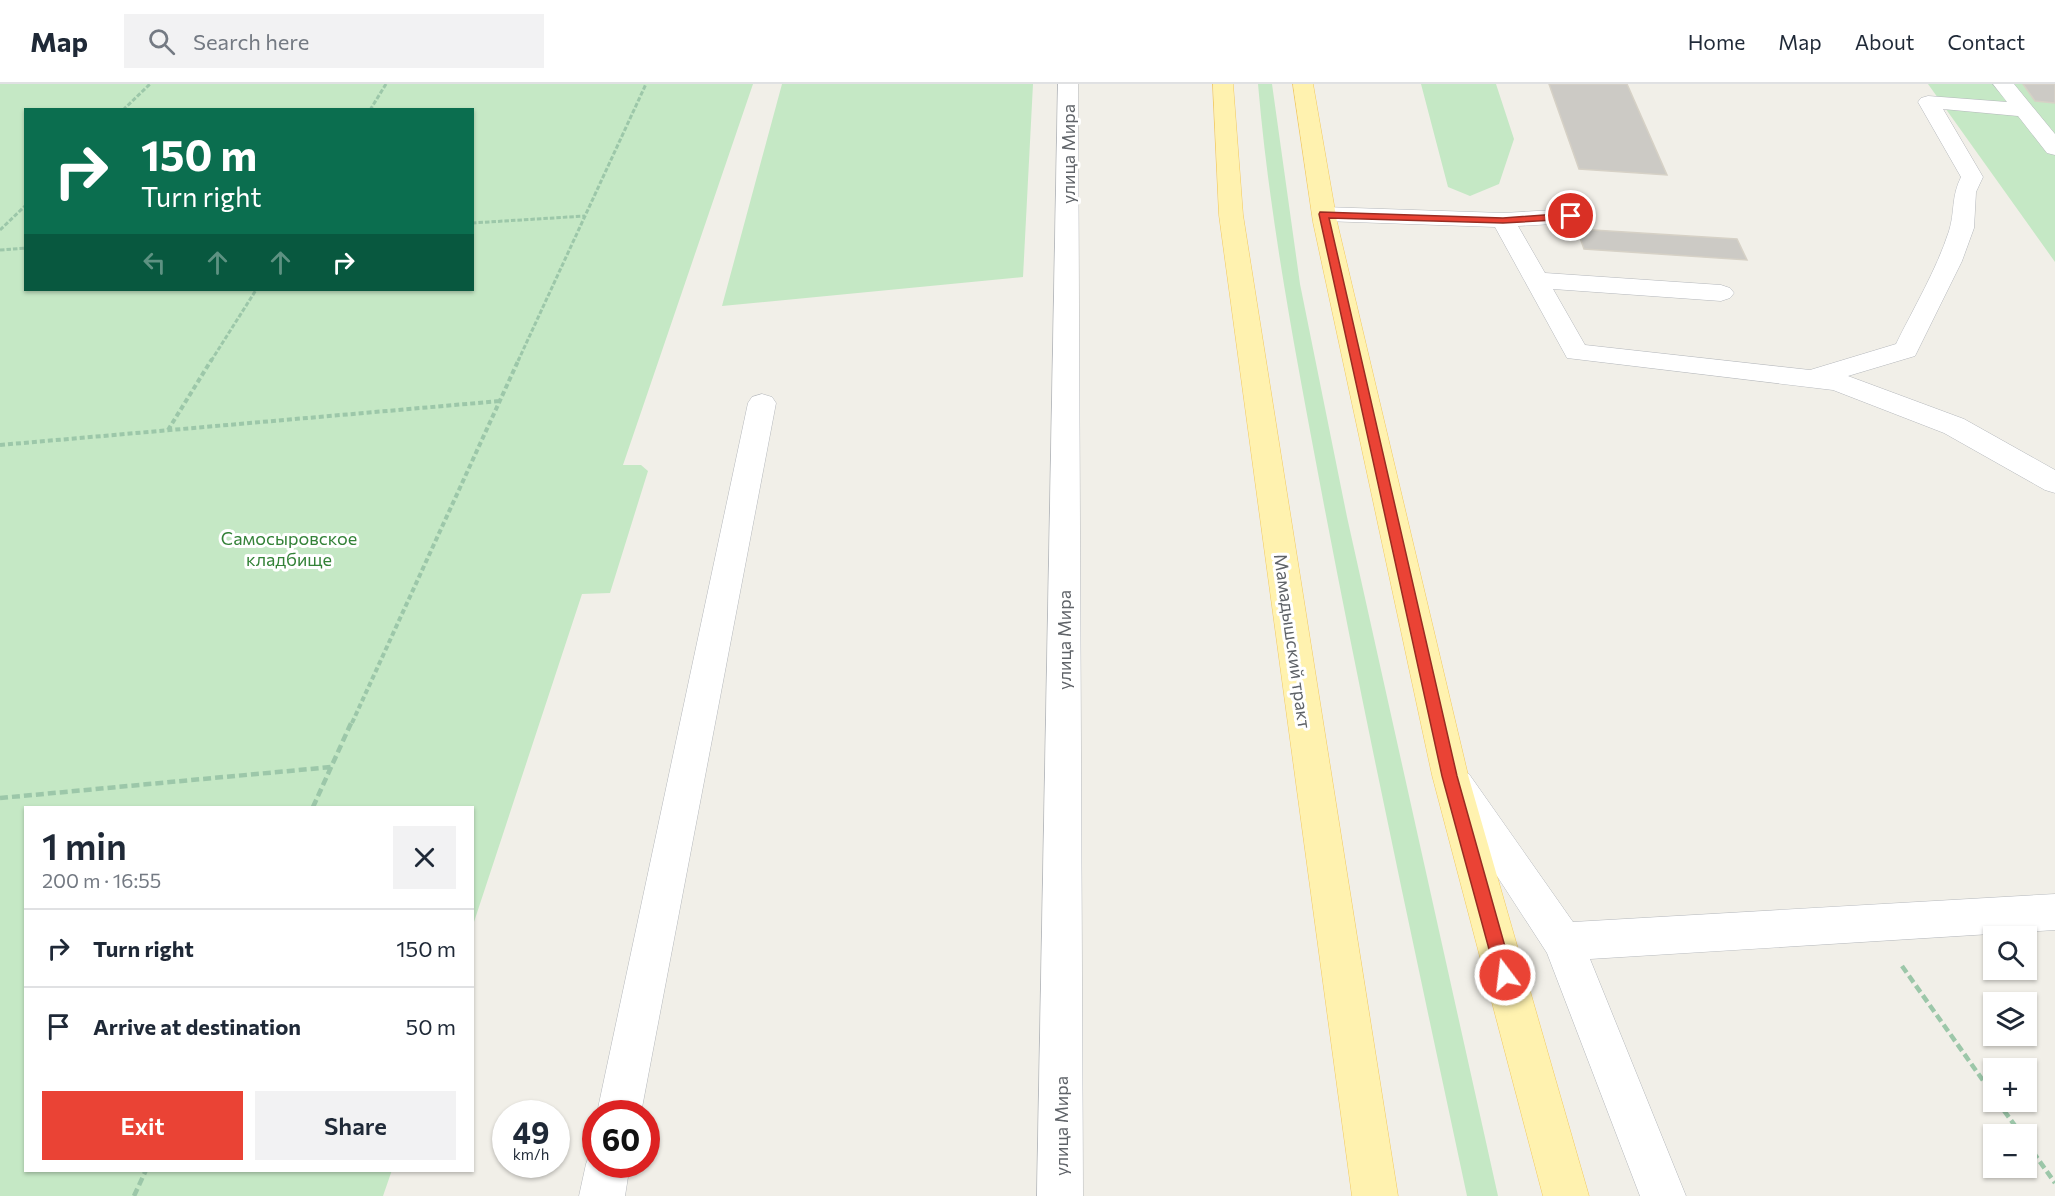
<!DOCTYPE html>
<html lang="en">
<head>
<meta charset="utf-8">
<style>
	:root { --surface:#fff; --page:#f2f2f3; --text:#1f2937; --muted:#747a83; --line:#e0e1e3; --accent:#ea4335 }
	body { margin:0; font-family:Commissioner,sans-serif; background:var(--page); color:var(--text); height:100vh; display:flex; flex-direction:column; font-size:22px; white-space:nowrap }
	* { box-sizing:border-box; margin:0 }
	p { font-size:20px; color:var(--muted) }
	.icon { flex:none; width:33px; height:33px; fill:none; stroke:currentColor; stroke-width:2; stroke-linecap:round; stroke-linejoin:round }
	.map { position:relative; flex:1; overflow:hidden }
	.side { position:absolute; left:24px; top:722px; width:450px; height:366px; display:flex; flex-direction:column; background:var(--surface); border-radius:0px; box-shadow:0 2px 4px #0004 }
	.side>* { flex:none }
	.hud { position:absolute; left:24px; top:24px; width:450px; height:183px; border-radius:0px; box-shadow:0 2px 4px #0004; background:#0b6e4f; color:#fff; overflow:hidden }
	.buttons { position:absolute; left:1983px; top:842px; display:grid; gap:12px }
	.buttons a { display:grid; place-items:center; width:54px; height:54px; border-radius:0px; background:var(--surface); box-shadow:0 2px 4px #0004; font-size:30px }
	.speed { position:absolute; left:492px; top:1016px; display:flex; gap:12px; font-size:30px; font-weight:700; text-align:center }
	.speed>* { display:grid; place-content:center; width:78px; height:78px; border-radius:50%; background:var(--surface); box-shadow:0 2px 4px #0004; line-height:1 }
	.speed small { font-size:15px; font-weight:400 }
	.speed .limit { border:9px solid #d22; background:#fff; color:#111 }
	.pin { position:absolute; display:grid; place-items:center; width:51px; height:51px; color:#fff; margin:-26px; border:3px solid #fff; border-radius:50%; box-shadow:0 2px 6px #0007 }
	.me { position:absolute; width:66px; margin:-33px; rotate:345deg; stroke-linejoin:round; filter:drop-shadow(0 0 4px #0008) }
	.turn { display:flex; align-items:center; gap:21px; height:126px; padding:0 18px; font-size:27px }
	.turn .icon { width:78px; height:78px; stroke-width:2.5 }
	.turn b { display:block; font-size:42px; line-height:51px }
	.lanes { display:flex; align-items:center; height:57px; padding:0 18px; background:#0003; justify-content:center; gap:30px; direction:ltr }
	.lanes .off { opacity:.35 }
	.round { display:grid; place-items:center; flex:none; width:63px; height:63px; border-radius:0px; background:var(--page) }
	.head { display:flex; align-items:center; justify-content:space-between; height:102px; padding:0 18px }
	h1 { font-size:36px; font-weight:600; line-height:45px }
	.action { display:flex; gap:12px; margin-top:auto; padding:12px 18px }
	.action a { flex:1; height:69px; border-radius:0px; background:var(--accent); color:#fff; font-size:24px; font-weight:600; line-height:69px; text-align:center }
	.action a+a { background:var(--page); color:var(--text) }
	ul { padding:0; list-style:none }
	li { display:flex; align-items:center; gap:18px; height:78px; padding:0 18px; border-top:2px solid var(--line) }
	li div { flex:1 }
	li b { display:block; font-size:22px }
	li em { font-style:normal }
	header { display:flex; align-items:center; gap:36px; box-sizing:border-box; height:84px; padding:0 30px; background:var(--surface); border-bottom:2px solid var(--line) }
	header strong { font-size:28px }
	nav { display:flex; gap:33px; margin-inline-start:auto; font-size:21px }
	.search { width:420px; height:54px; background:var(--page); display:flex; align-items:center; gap:15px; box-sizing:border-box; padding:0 21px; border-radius:0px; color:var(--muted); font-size:22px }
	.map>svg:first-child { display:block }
	.green { fill:#c5e8c5; fill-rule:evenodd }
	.building { fill:#cccac5; stroke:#d6d1c6; stroke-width:1.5 }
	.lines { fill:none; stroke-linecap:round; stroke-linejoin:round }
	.minor-casing { stroke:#b5b8bc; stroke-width:1 }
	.major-casing { stroke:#f2c960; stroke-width:1 }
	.path-far2 { stroke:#9cc7a9; stroke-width:3; stroke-dasharray:4.5 2; stroke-linecap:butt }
	.path-far1 { stroke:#9cc7a9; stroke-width:4; stroke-dasharray:5 3; stroke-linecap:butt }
	.path { stroke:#9cc7a9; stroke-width:4.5; stroke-dasharray:8 4; stroke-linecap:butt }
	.minor { fill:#fff; fill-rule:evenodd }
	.major { fill:#fff2af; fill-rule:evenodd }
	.route { fill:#ea4335; stroke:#982c22; stroke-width:1.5 }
	.labels { text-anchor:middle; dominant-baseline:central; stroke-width:6; stroke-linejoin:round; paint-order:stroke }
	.street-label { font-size:18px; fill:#5f6368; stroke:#fff }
	.park-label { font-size:18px; fill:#348238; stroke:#fff }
</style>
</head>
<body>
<header>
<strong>Map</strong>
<div class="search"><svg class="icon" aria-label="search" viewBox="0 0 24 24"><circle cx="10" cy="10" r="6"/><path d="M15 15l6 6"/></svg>Search here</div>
<nav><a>Home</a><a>Map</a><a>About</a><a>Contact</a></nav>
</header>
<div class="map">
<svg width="2055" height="1112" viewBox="0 0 2055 1112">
	<rect width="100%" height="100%" fill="#f1efe8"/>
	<path class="green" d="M0,0H753L623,381H641L648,387L610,509L582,510L473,841L472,723H26V1086H392L383,1112H0ZM26,26H472V206H26Z
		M782,0H1033L1023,193L722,222Z
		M1258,0H1272L1300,200L1347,433L1498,1112H1467C1418,882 1368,652 1324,421C1298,282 1270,141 1258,0Z
		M1421,0H1496L1514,55L1499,100L1470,112L1448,103Z
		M1928,0H2055V179V178Z"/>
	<path class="building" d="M1549,0H1627L1667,91L1579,85Z
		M2023,0H2055V19L2035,17Z
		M1577,145L1737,155L1747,176L1584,165Z"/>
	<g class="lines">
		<defs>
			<path id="minor" d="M1058,0H1078L1083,1112H1037Z
				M1993,0H2014L2055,50V71L2047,69L2018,32L1943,25L1983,93L1976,108L1974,144L1962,177L1915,272L1848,292L1964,335L2055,386V409L2045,406L1944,349L1833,306L1567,274L1495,143L1324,137L1316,135L1312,130L1316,125L1324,123L1503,129L1571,125L1579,127L1583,132L1579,137L1571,139L1518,142L1545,189L1721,201L1730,204L1734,209L1730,214L1721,217L1553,205L1585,261L1810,286L1896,260C1914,223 1936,187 1949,147C1955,128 1951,113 1961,93L1918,18L1921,14L1928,12L2007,18Z
				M762,310L772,313L776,319L641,1029H597L748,319L752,313Z
				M1456,685L1469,690L1573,838L2055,810V846L1590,875L1686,1112H1640L1547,869L1438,701L1443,690Z
				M596,1063V1080H630L625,1112H579L586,1080L592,1064Z"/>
			<path id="major" d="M1213,0H1233L1243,131L1398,1112H1352L1219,131Z
				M1293,0H1313L1337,138L1468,691L1589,1112H1543L1432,691L1313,138Z"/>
		</defs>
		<use href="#minor" class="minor-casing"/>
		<use href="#major" class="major-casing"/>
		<path class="path-far2" d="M123,26L150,0
			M370,26L386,0
			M472,139L585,132
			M0,146L26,121
			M0,166L26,164
			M211,277L256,206
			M518,277L646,0"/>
		<path class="path-far1" d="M168,346L212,275
			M0,361L500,317
			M352,639L519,275"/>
		<path class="path" d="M0,714L331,683
			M313,723L352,637
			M1902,882L1994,1012
			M1997,1017L2021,1050
			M2026,1058L2055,1099
			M134,1112L146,1086"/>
		<use href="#minor" class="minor"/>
		<use href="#major" class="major"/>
	</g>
	<path class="route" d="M1320,128L1503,134L1571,129L1576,132L1571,135L1503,139L1329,134L1457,692L1513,891L1511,896L1505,899L1499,896L1496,891L1442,692L1319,130Z"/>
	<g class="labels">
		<g class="street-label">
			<text transform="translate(1068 70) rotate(-90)">улица Мира</text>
			<text transform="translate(1064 556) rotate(-90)">улица Мира</text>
			<text transform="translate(1293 557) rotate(82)">Мамадышский тракт</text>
			<text transform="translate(1061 1042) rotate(-90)">улица Мира</text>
		</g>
		<g class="park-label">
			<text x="289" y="454">Самосыровское<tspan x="289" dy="21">кладбище</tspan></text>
		</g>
	</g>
</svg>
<div class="buttons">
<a><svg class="icon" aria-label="search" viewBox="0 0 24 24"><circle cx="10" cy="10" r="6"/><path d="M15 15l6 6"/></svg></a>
<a><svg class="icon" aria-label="layers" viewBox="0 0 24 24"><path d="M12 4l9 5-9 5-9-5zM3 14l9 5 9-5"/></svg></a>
<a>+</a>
<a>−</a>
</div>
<div class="speed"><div>49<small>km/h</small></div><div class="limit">60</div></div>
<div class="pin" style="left:1571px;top:132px;background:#d93025"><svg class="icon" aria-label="arrive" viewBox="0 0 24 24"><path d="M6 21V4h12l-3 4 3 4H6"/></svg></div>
<svg class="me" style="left:1505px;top:891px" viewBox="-20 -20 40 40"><circle r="17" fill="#ea4335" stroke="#fff" stroke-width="3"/><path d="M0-11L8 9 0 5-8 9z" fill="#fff"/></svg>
<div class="hud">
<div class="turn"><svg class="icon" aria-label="right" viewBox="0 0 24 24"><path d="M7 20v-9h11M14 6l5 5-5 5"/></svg><div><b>150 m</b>Turn right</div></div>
<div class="lanes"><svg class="icon off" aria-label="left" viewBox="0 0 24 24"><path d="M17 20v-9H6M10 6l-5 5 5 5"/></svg><svg class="icon off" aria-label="ahead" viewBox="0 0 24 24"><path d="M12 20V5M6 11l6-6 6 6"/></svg><svg class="icon off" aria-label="ahead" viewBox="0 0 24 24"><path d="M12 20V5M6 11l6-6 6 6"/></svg><svg class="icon" aria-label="right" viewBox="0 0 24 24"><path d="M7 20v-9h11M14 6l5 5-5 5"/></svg></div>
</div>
<section class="side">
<div class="head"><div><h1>1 min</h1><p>200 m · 16:55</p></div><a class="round"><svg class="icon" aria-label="close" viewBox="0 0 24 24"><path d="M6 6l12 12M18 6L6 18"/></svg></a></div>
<ul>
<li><svg class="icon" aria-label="right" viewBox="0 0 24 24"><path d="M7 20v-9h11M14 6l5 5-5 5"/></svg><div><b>Turn right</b></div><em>150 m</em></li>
<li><svg class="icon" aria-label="arrive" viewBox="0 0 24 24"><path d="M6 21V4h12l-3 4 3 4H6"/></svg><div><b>Arrive at destination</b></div><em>50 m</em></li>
</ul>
<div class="action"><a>Exit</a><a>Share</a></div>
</section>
</div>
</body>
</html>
